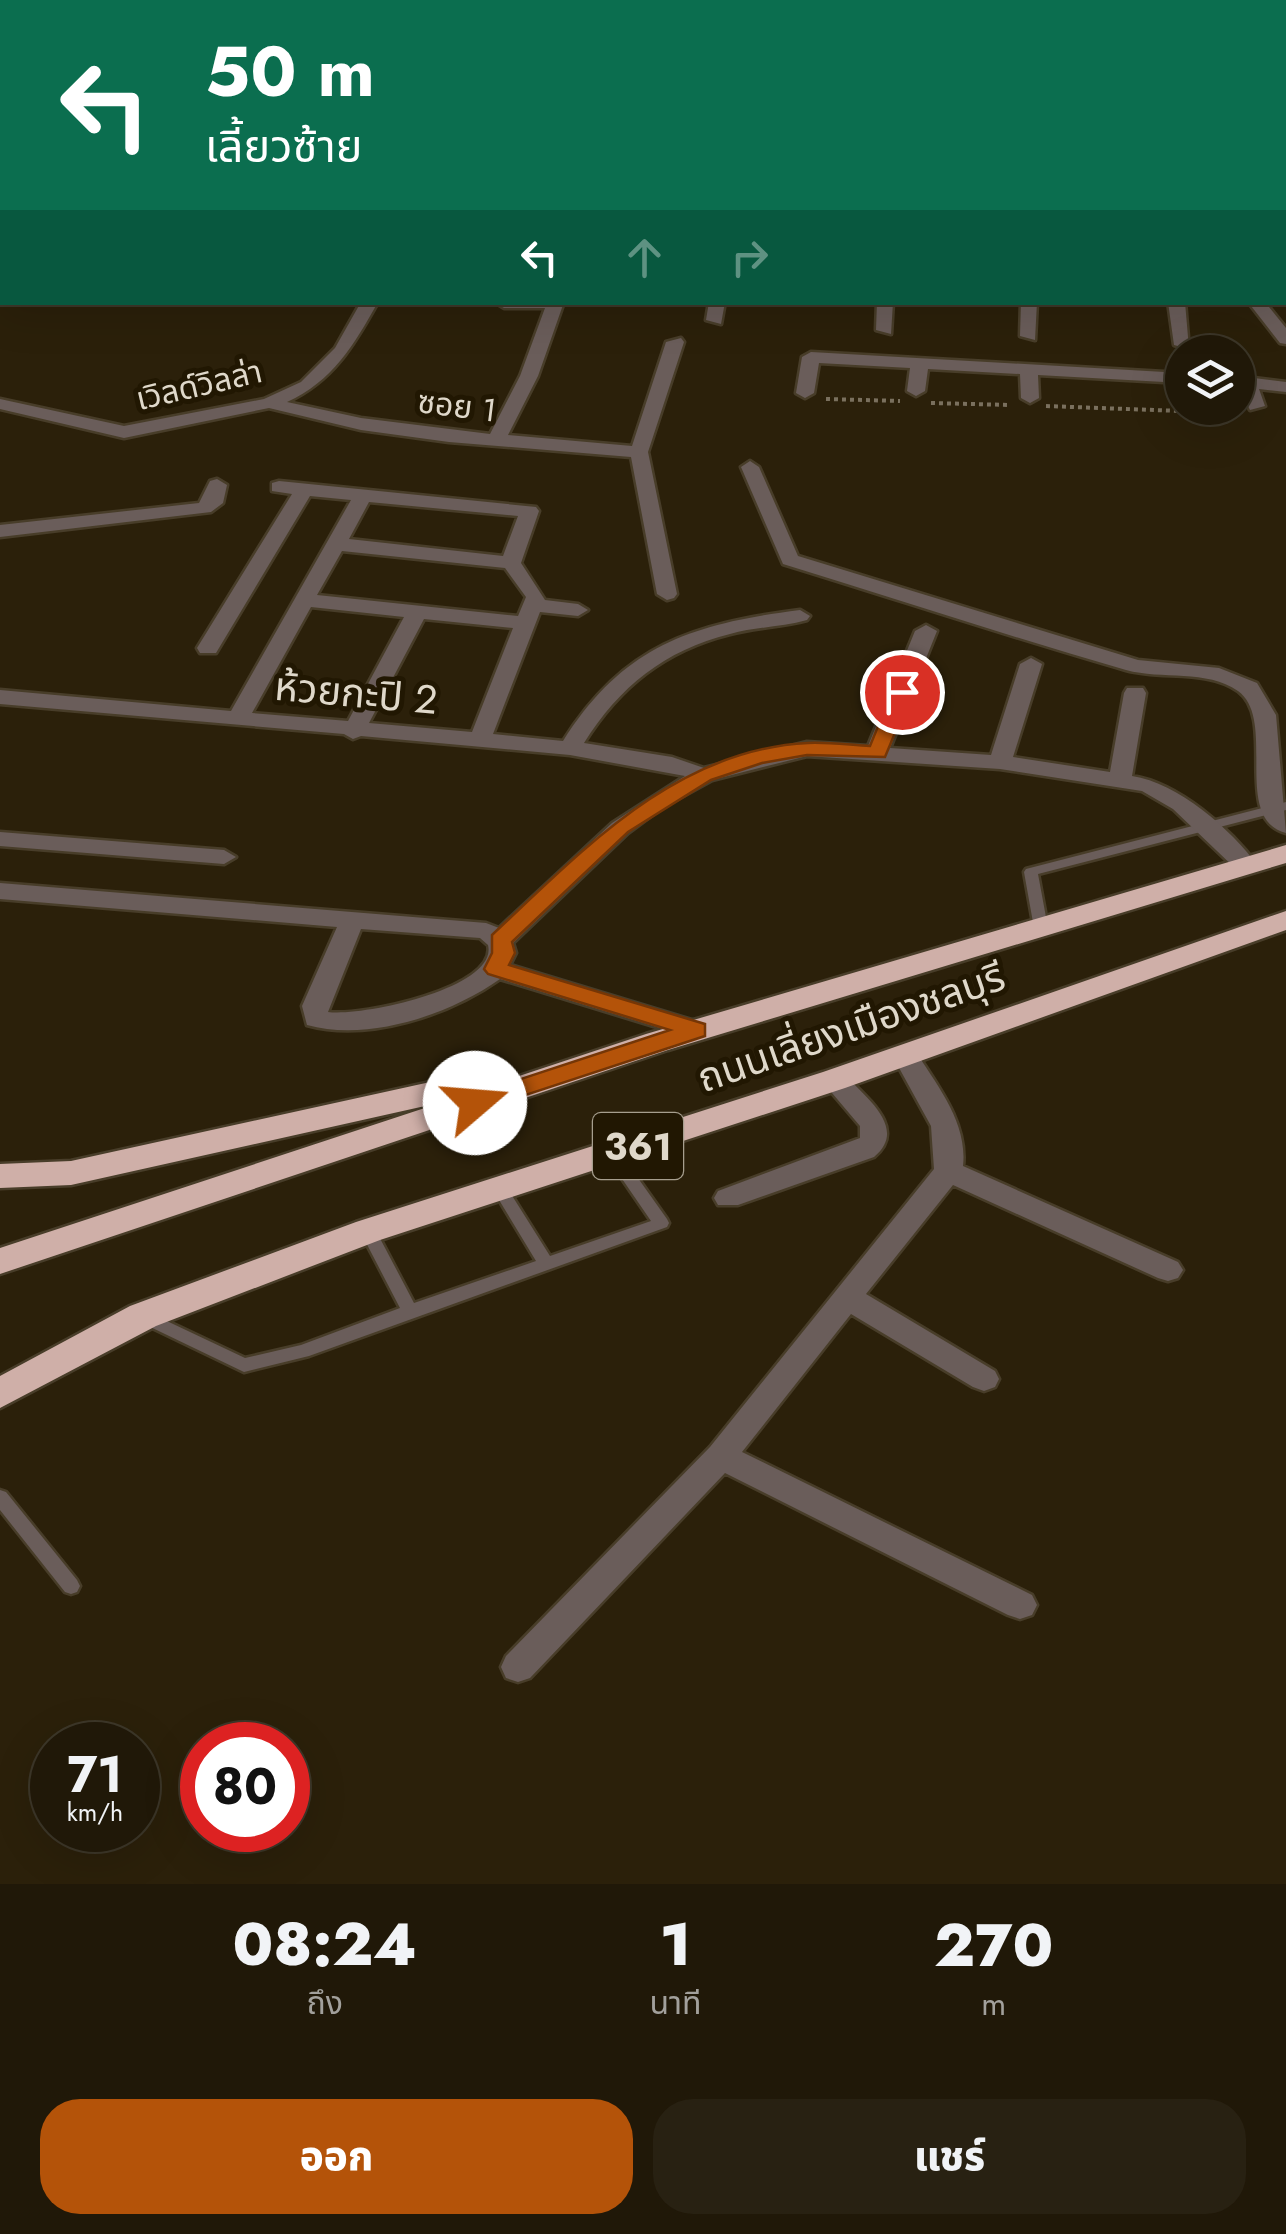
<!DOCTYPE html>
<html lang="th">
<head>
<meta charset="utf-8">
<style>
	:root { --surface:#201808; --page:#282112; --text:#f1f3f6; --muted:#a2a09c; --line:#3d3729; --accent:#b45309 }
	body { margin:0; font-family:Jost,"Noto Sans Thai",sans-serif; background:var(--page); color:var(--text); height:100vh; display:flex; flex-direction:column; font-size:38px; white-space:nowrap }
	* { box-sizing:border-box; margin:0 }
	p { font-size:32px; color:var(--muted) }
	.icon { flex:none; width:55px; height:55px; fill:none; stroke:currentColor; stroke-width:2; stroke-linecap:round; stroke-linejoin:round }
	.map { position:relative; height:1884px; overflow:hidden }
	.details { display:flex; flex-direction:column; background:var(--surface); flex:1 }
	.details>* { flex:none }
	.banner { position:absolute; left:0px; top:0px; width:1288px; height:305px; box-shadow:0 10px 40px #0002,0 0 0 2px var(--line); background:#0b6e4f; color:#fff; overflow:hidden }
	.tools { position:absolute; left:1165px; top:335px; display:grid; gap:20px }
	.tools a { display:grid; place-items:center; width:90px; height:90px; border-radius:50%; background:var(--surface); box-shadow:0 10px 40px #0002,0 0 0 2px var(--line); font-size:50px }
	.speed { position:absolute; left:30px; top:1722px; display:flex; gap:20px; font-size:50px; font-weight:700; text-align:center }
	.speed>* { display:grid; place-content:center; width:130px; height:130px; border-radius:50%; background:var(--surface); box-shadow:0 10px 40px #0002,0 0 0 2px var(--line); line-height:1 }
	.speed small { font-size:25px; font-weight:400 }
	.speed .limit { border:15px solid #d22; background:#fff; color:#111 }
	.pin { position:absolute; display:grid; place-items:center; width:85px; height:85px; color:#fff; margin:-42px; border:5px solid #fff; border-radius:50%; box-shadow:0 2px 10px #0007 }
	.me { position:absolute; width:110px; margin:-55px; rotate:72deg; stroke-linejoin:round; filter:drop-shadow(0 0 8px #0008) }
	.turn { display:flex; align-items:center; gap:35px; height:210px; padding:0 40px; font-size:45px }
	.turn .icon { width:130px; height:130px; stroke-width:2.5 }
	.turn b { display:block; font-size:70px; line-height:85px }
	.lanes { display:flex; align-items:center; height:95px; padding:0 40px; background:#0003; justify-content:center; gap:50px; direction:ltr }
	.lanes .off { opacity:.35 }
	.eta { display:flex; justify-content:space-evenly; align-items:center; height:170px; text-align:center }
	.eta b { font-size:60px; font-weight:800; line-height:70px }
	.button { display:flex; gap:20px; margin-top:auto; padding:20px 40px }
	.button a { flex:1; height:115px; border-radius:40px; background:var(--accent); color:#fff; font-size:40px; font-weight:800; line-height:115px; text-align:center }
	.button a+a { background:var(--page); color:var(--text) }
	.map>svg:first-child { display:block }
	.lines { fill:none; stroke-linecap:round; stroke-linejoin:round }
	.lane-casing { stroke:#483d29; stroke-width:5 }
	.street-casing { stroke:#483d29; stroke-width:5 }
	.primary-casing { stroke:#483d29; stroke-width:30 }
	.highway-casing { stroke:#483d29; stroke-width:5 }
	.path { stroke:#7a705e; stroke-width:4; stroke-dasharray:4 4; stroke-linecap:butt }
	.lane { fill:#6a5d5a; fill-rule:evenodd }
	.street { fill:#6a5d5a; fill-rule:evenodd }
	.primary { stroke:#b29792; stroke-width:25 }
	.highway { fill:#cfafa8; fill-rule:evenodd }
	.route { fill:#b45309; stroke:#753606; stroke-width:2.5 }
	.labels { text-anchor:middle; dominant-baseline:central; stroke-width:10; stroke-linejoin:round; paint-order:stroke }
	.far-street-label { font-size:32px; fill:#dfd8ca; stroke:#211702 }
	.shield { fill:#211702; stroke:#a69e8e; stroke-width:2.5 }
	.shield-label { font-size:38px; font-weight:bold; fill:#dfd8ca }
	.street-label { font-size:40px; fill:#dfd8ca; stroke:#211702 }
</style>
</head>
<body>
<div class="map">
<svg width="1286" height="1884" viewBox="0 0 1286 1884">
	<rect width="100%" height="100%" fill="#2b200a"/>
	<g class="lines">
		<defs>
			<path id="lane" d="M1286,802V810L1038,874L1048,928L1041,932L1034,928L1024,872L1026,869Z
				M613,1149L618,1150L667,1219L669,1223L667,1227L309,1356L244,1372L140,1322L138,1318L140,1314L146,1312L152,1314L245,1358L301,1345L400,1308L360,1231L362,1227H374L414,1303L536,1261L493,1190L496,1186H506L550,1256L651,1221L605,1154L608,1150Z
				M0,1490L6,1492L77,1580L80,1586L77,1592L71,1594L65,1592L0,1510Z"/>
			<path id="street" d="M480,0H494V2H481Z
				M620,0H634L635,2H622Z
				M936,0H950L952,2H938Z
				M1060,0H1075L1077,2H1062Z
				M1131,0H1145L1147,2H1133Z
				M1285,55H1286V63H1285Z
				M1286,189V199L1285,200V190Z
				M361,302H378C354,345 333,381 287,402L361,418L490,434L520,376L545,308H504L496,303L564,302L538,376L508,435L632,446L666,342L681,338L684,342L648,452L677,594L674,598L667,600L657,594L631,457L449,442L361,430L269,408L124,438L0,409V399L124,426L264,399L301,382L335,348Z
				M709,302H725L721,324L706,320Z
				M877,302H893L891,334L876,330Z
				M1021,302H1037L1035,340L1020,336Z
				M1168,302H1185L1189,349L1174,345Z
				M1248,302H1265L1286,328V344L1280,343Z
				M811,352L1182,373V383L1038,375L1039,398L1030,403L1021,398L1020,374L928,369L925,391L916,396L907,391L910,368L819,363L814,393L805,398L796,393L802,357Z
				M1238,376L1286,382V392L1259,389L1265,406L1250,410L1238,386Z
				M750,461L759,467L798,556L1138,660L1219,668L1257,683L1276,715L1286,833C1231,819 1278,720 1238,691C1207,669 1162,680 1126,670C1011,637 897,599 783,564L741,467Z
				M217,479L227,485L223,503L211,512L0,537V525L199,503L210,481Z
				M279,481L536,507L539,511L521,563L545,600L578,604L588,610L578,616L540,612L493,734L563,741C624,645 692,624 800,610L810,616L807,620C782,627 755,627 730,634C665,650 619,687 584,743L672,757L704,768L807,742L868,746L915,631L926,625L937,631L890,748L991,755L1020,664L1031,658L1042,664L1013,757L1110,772L1124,693L1127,688H1143L1146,693L1132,776C1178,783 1231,829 1258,866L1254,871H1238L1173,809L1142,791L1000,769L807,756L712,780L663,807L628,833L513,943L516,953L510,965L705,1024L709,1030L705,1036L696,1039L500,979C449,1015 368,1042 307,1025L302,1006L337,927L0,899V883L486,923L499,928L612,823L685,776L570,755L361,736L353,739L344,734L0,704V690L231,711L351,500L310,496L216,653H200L197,648L292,494L272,491V483ZM369,502L518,516L503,556L349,539ZM342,551L505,568L526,597L518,616L317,595ZM311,607L404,617L348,721L252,713ZM424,619L513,628L472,732L369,723ZM361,929L480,938L488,945C499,988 361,1017 328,1012Z
				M0,832L224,850L236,857L224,864L0,846Z
				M905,1046L914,1049C936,1084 968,1122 963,1166L1178,1262L1183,1270L1178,1278L1168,1281L1158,1278L953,1185L866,1294L995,1371L999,1379L995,1387L984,1391L973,1387L851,1314L742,1452L1032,1595L1037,1605L1032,1615L1020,1619L1008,1615L725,1473L530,1678L518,1682L506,1678L501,1667L506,1656L710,1447L934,1169L931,1126L892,1055Z
				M834,1071L843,1073C865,1097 909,1128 874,1157L738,1205H718L714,1198L718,1191L860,1138V1126L821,1080L825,1073Z"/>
			<path id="primary" d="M40,2L41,0
				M0,6L3,0
				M0,84L2,78"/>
			<path id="highway" d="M1286,845V863L668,1050L0,1274V1248L443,1102L71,1185L0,1188V1164L71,1161L494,1068L505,1071L510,1079L646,1034Z
				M1286,911V930L845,1088L380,1240L156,1326L0,1408V1376L130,1306L356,1222L823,1072Z"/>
		</defs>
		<use href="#lane" class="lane-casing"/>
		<use href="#street" class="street-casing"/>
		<use href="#primary" class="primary-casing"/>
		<use href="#highway" class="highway-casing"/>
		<path class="path" d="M826,399L900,401
			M931,403L1010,405
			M1046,406L1234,413"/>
		<use href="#lane" class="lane"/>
		<use href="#street" class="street"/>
		<use href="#primary" class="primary"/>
		<use href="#highway" class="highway"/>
	</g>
	<path class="route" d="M902,686L912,692L885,757L807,755L762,763L711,780L628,832L512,942L515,953L509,965L705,1024V1036L483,1109H466L462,1103L466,1097L670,1030L488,974L484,969L492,953V935C582,851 676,749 808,743C828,742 850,745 870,746L892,692Z"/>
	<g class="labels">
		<g class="far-street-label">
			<text transform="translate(199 385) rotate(-13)">เวิลด์วิลล่า</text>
			<text transform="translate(457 406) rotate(7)">ซอย 1</text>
		</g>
		<rect class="shield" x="593" y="1113" width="90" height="66" rx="8"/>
		<g class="shield-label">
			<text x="638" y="1146">361</text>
		</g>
		<g class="street-label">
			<text transform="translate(356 693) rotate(5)">ห้วยกะปิ 2</text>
			<text transform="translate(851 1027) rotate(-19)">ถนนเลี่ยงเมืองชลบุรี</text>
		</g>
	</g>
</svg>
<div class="tools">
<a><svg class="icon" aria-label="layers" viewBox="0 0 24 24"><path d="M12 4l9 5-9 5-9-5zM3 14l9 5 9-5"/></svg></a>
</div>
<div class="speed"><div>71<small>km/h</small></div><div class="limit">80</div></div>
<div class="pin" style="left:902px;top:692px;background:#d93025"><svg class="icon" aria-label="arrive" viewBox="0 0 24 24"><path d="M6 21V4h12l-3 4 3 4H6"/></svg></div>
<svg class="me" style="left:475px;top:1103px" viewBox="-20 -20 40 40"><circle r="19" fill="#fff"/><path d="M0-13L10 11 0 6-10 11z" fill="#b45309"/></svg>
<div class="banner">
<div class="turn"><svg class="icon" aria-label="left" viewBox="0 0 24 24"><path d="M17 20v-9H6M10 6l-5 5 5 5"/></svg><div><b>50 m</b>เลี้ยวซ้าย</div></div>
<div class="lanes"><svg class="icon" aria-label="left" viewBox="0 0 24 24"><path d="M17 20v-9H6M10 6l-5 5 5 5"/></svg><svg class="icon off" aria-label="ahead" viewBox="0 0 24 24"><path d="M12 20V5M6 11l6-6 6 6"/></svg><svg class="icon off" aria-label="right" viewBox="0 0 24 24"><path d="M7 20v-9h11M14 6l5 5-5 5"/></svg></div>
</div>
</div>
<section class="details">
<div class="eta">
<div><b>08:24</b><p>ถึง</p></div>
<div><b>1</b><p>นาที</p></div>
<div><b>270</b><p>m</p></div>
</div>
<div class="button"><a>ออก</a><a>แชร์</a></div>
</section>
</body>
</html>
